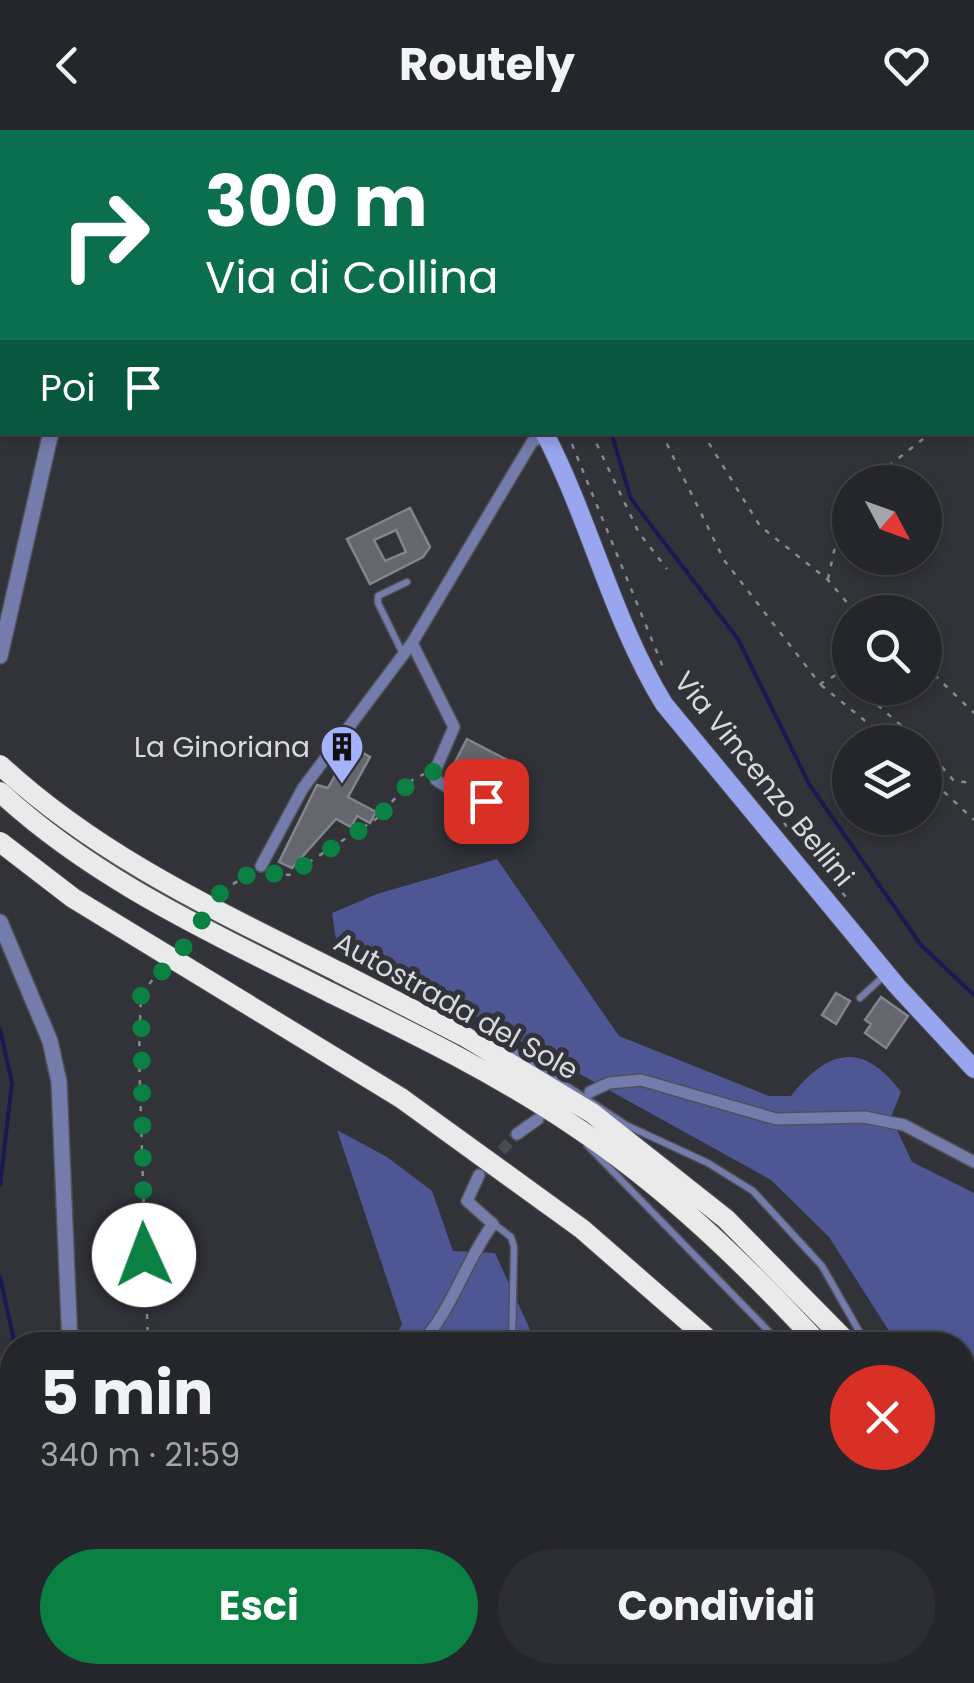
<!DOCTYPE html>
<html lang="it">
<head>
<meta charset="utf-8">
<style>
	:root { --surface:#25262b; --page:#2d2e33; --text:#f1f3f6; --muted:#a3a5a9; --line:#424347; --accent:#0b8043 }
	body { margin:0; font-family:Poppins,sans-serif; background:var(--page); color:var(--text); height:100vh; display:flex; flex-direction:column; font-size:38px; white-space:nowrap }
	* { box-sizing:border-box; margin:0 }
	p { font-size:32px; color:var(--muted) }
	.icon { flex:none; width:55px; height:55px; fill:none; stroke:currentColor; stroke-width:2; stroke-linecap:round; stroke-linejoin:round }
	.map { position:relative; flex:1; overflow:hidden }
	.panel { position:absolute; left:0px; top:1202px; width:975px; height:352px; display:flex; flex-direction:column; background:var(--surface); border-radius:40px 40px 0 0; box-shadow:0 5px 15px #0003,0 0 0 2px var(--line) }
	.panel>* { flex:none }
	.hud { position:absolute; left:0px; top:0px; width:975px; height:305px; box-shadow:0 5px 15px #0003,0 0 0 2px var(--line); background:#0b6e4f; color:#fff; overflow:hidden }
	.needle { width:65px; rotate:131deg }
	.buttons { position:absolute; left:832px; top:335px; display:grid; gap:20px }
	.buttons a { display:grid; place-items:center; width:110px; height:110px; border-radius:50%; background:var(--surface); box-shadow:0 5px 15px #0003,0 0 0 2px var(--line); font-size:50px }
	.pin { position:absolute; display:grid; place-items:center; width:85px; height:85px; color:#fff; margin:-42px; border-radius:20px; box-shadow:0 5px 15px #0006 }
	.me { position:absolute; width:110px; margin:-55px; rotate:358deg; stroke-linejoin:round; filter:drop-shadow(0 0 8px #0008) }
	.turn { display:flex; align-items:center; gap:35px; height:210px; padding:0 40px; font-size:45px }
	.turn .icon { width:130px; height:130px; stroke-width:2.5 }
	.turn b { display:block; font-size:70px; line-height:85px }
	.then { display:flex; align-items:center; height:95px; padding:0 40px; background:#0003; gap:20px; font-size:38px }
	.round { display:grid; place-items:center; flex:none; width:105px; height:105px; border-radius:52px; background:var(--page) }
	.headline { display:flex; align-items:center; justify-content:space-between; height:170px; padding:0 40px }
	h1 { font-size:60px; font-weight:700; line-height:75px }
	.action { display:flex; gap:20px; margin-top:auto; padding:20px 40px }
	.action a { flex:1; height:115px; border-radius:60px; background:var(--accent); color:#fff; font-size:40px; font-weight:700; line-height:115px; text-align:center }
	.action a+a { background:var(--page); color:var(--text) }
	header { display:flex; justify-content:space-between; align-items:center; height:130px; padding:0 40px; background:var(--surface); font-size:45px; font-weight:700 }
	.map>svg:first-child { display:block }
	.forest { fill:#4e5794 }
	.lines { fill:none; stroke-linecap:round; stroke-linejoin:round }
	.stream { stroke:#191a52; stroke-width:4 }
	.building { fill:#65666e; stroke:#83858c; stroke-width:2.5; fill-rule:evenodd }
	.minor-tunnel { stroke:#4a4c52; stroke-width:11; stroke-dasharray:11 5.5; stroke-linecap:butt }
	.service-casing { stroke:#4f5157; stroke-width:9 }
	.minor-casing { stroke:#4f5157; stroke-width:14 }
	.tertiary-casing { stroke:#4f5157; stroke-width:18 }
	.secondary-casing { stroke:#4f5157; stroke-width:20 }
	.motorway-casing { stroke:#4f5157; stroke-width:22 }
	.path { stroke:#888a8e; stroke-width:2.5; stroke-dasharray:5 8; stroke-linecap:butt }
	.service { stroke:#747cab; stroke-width:6 }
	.minor { stroke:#747cab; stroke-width:11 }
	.tertiary { stroke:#747cab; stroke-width:15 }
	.secondary { stroke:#98a5ef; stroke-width:18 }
	.motorway { stroke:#eaeaea; stroke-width:20 }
	.motorway-bridge-casing { stroke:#4f5157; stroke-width:22; stroke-linecap:butt }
	.motorway-bridge { stroke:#eaeaea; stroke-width:20 }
	.route { stroke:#0b8043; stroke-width:18; stroke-dasharray:0 32.4 }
	.labels { text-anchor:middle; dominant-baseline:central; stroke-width:10; stroke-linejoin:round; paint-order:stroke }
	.poi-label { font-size:28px; fill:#d9dade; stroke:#313339; text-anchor:end }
	.street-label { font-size:28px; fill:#d9dade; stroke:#313339 }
</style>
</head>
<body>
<header><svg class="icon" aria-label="back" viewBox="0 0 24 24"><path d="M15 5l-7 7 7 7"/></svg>Routely<svg class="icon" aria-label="heart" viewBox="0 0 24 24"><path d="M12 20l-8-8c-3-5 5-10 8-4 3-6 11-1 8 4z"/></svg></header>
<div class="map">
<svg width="974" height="1553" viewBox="0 0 974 1553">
	<rect width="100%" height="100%" fill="#313339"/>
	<path class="forest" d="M497,729L619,906L769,966H791C828,919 863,911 901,962L891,987L912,1032L974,1063V1329L963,1311L962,1215H898L829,1107L771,1050L336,809L332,783L377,764Z
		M337,1000L387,1027L432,1061L453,1121L495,1123L537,1215H391L402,1194Z
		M360,1543H807L799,1553H366Z"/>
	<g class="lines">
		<path class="stream" d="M434,0L435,2
			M793,0L799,2
			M69,2V0
			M972,74L974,75
			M0,228L2,227
			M0,243L2,236
			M611,302L631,369L738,509L809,654L921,815L974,865
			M0,899L12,953L0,1055
			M0,1147L15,1215
			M0,1381L12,1362"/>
	</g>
	<path class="building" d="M410,378L430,417L423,427L370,454L347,409ZM396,400L406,422L385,431L374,410Z
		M467,609L519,636L501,668L512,671L505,701L485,697L495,672L494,652L478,643L474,650L452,638Z
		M351,616L370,627L348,667L376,682L370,693L357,686L351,697L336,689L292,738L279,732L317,655L328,658Z
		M836,863L850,871L836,894L822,885Z
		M881,867L908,886L886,918L865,903L871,894L865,890Z"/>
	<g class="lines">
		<path class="minor-tunnel" d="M479,1045L517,1004"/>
		<defs>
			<path id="service" d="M403,524L378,473V466L407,452
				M860,868L886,844
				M501,918L517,923L626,995L708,1033L753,1061L822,1136L867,1215
				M587,1015L782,1215
				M494,1094L511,1107L514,1117L512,1215
				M962,1351L974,1369
				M962,1434L974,1454
				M665,1542L669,1553
				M714,1542V1553"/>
			<path id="minor" d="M0,42V123
				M412,513L454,597L435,641L436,650L459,665L486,671
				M261,736L303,658L412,513L532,312L545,305
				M590,962L609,953L641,950L776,989L864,987L904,995L974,1032
				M517,1004L538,989
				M419,1215C452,1182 465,1131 493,1094L467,1071L479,1045"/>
			<path id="tertiary" d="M140,2L142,0
				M0,526L51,302
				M0,792L50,911L59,952L70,1215
				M0,1451L12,1438"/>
			<path id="secondary" d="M291,0L293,2
				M544,302C590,390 612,489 664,574L897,856L974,939"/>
			<path id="motorway" d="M339,842L464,906L592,983L726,1089L850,1215
				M331,863C415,904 499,945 577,998C667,1058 747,1136 820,1215
				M401,968L582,1099L715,1215
				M962,1370L974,1389
				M962,1411L974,1431
				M954,1542L959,1553"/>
		</defs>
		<use href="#service" class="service-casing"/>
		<use href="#minor" class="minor-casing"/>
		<use href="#tertiary" class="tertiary-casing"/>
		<use href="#secondary" class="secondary-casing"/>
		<use href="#motorway" class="motorway-casing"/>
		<path class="path" d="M329,0L332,2
			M550,0L552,2
			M702,0L709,2
			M842,0L848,2
			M559,2L562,0
			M972,57H974
			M972,97L974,98
			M972,282L974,281
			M567,302L665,542
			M591,302L639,403L667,439
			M661,302L724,430L820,554L850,537
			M702,302L760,396L828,450L855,482
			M868,352L932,302
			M828,449L841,389L850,375
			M925,536L974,583
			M839,543L850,551
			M821,555L891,612
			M858,558L920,612
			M925,617L954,651L974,653
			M925,644L974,690
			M784,693L846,767
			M273,743L289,745L376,689L411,651L424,644
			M222,761L249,744
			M148,1215L139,924L141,865L159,841
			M362,1542L366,1553
			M443,1542L450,1553"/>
		<use href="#service" class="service"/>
		<use href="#minor" class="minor"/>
		<use href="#tertiary" class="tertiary"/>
		<use href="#secondary" class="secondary"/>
		<use href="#motorway" class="motorway"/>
		<defs>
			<path id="motorway-bridge" d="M0,635C99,727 220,782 339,842
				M0,662C96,751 215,804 331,863
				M0,712L73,768L401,968"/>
		</defs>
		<use href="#motorway-bridge" class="motorway-bridge-casing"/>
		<use href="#motorway-bridge" class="motorway-bridge"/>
	</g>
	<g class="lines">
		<path class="route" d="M144,1125L141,865L183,818L221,762L261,736L275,744L289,745L376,690L411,651L435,641L442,658L486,671"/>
	</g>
	<defs>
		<symbol id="building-pin" viewBox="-11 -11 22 30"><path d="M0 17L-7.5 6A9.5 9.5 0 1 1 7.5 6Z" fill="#a4b1fc" stroke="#313339"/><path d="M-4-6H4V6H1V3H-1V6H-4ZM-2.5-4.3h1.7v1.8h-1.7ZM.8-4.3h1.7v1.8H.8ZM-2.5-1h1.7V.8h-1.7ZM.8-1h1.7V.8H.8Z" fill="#111"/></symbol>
	</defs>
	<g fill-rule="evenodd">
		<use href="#building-pin" x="317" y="592" width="50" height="68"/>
	</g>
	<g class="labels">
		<g class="poi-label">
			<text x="310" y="617">La Ginoriana</text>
		</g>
		<g class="street-label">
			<text transform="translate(764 649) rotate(51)">Via Vincenzo Bellini</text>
			<text transform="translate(456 876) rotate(29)">Autostrada del Sole</text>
		</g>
	</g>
</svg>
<div class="buttons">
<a><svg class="needle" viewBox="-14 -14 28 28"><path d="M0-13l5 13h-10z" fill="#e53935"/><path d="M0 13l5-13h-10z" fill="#a3a5a9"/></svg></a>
<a><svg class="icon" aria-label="search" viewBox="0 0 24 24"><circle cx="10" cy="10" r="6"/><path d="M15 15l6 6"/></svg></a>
<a><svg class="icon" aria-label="layers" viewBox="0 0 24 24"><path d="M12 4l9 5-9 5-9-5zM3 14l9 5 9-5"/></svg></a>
</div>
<div class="pin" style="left:486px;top:671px;background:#d93025"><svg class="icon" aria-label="arrive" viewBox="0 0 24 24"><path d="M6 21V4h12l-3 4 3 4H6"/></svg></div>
<svg class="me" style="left:144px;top:1125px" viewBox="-20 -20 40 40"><circle r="19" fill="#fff"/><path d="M0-13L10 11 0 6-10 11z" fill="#0b8043"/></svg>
<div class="hud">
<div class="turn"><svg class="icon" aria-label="right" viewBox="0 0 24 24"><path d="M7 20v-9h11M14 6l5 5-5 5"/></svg><div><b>300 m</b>Via di Collina</div></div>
<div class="then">Poi<svg class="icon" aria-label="arrive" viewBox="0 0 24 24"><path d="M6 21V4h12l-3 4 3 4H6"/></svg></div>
</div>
<section class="panel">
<div class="headline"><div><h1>5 min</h1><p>340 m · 21:59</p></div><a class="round" style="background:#d93025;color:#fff"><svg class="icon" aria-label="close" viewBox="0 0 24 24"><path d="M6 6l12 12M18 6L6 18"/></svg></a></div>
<div class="action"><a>Esci</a><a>Condividi</a></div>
</section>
</div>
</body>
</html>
